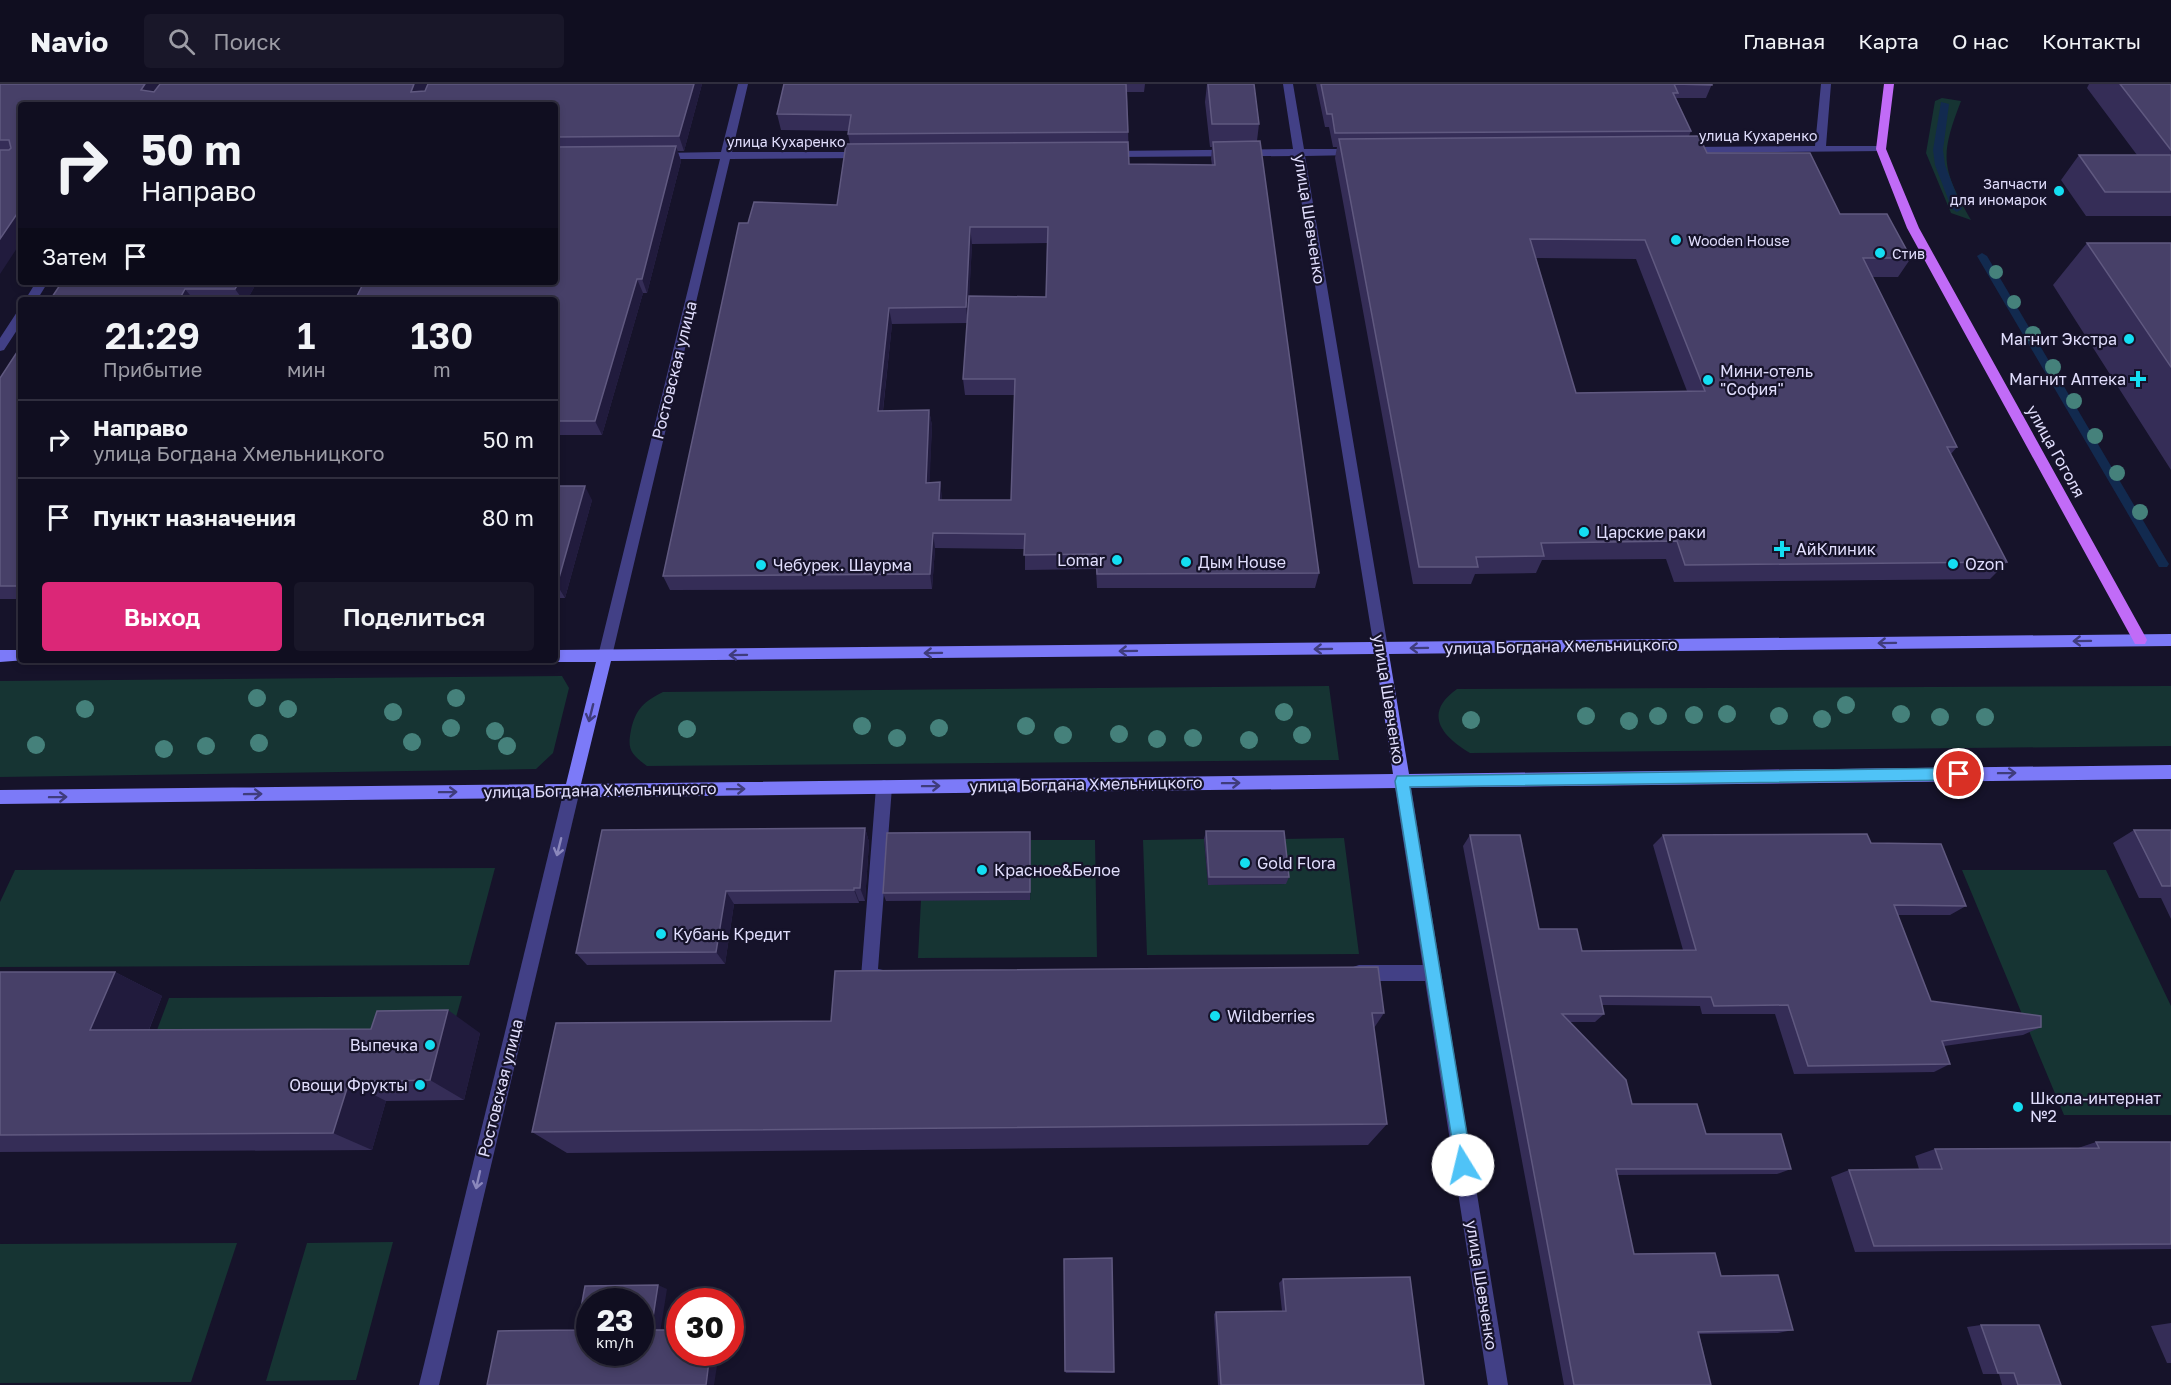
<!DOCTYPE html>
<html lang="ru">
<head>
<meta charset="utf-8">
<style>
	:root { --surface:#100e20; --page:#191729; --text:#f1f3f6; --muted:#9c9ca5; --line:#302e3e; --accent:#db2777 }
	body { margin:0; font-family:"Golos Text",sans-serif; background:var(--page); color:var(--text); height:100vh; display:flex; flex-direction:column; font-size:22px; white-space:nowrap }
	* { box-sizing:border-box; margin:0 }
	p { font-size:20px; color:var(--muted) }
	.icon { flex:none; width:33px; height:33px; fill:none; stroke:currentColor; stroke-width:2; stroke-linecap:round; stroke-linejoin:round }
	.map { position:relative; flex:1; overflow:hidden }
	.sheet { position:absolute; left:18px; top:213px; width:540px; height:366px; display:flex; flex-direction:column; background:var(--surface); border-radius:6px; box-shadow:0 3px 9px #0003,0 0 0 2px var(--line) }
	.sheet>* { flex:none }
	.hud { position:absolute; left:18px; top:18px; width:540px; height:183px; border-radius:6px; box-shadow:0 3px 9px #0003,0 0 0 2px var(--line); background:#100e20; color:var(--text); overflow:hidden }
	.speed { position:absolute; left:576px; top:1204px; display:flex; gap:12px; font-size:30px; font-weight:700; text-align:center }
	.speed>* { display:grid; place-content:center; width:78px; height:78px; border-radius:50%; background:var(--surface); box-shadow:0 3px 9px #0003,0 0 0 2px var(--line); line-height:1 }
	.speed small { font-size:15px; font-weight:400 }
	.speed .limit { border:9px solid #d22; background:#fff; color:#111 }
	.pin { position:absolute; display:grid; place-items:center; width:51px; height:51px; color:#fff; margin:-26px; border:3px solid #fff; border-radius:50%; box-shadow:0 2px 6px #0007 }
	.me { position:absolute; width:66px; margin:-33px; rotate:351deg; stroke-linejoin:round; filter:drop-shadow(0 0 4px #0008) }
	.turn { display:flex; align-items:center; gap:21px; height:126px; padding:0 24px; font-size:27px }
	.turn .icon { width:78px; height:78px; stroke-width:2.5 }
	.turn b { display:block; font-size:42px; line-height:51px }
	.then { display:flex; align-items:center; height:57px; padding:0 24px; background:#0003; gap:12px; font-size:22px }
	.eta { display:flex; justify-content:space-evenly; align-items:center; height:102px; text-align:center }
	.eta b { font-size:36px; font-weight:600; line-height:42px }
	.button { display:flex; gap:12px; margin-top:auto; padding:12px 24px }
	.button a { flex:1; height:69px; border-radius:6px; background:var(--accent); color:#fff; font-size:24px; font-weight:600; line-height:69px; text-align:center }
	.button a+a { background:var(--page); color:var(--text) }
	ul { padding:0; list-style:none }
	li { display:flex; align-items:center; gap:18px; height:78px; padding:0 24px; border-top:2px solid var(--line) }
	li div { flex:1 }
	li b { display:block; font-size:22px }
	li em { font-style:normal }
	header { display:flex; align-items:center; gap:36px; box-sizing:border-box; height:84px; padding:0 30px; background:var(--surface); border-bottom:2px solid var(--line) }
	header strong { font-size:28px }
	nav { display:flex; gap:33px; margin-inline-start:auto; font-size:21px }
	.search { width:420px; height:54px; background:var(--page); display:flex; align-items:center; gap:15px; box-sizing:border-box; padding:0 21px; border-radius:6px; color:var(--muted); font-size:22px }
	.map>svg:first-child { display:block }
	.green { fill:#163433 }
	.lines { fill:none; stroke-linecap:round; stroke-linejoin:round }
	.stream { fill:#122a4f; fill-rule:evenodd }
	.service { fill:#424086; fill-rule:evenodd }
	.minor { fill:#424086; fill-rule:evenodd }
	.tertiary { fill:#424086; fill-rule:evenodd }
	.secondary { fill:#7c7af8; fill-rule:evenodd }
	.primary { fill:#c16bf7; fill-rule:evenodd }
	.tree { fill:#45817b }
	.wall { fill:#352d57; fill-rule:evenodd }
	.shaded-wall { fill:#211b3d }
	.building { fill:#474068; stroke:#605980; stroke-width:1.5; fill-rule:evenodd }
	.oneway { stroke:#3f3c7c }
	.oneway2 { stroke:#8a87bc }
	.route { fill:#4fc3f7; stroke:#337fa1; stroke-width:1.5 }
	.poi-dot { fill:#14def2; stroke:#16132a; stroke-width:2 }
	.labels { text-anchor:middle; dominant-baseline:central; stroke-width:4.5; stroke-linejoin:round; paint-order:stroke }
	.far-street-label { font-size:14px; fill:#e1defd; stroke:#16132a }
	.far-poi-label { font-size:14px; fill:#e1defd; stroke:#16132a; text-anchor:start }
	.street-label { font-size:16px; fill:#e1defd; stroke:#16132a }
	.poi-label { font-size:16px; fill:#e1defd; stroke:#16132a; text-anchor:start }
</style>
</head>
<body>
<header>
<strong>Navio</strong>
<div class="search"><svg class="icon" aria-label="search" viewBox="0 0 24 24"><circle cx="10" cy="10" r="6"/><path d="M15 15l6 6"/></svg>Поиск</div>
<nav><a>Главная</a><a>Карта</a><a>О нас</a><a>Контакты</a></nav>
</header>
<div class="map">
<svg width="2171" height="1301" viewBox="0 0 2171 1301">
	<rect width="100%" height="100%" fill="#16132a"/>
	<path class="green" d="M1942,14L1961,17C1939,74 1942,84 1971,136L1951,129L1926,69L1935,17Z
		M562,592L569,604L553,669L536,685L0,693V597Z
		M1329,602L1339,676L647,682C631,670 627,666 631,646C636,624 644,618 663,608Z
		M2171,602V662L1470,669C1441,652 1423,629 1457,605Z
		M1344,754L1359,870L1147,871L1143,756L1204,755L1208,801L1286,800L1282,755Z
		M1031,756H1095L1097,873L918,874L921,816H1030Z
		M495,784L469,881L0,883V818L15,786Z
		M1962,786H2106L2171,922V1031H2064Z
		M462,912L453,944L151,962L169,914Z
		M393,1158L356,1296L266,1297L307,1159Z
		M237,1159L191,1298L0,1299V1160Z"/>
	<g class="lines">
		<path class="stream" d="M1941,18L1949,20L1943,66L1945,81L1962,125L1957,128L1952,125L1935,81L1933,66Z
			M1982,169L1987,172L2167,477L2169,480L2167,483H2159L1977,172Z"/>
		<path class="service" d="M884,696L889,698L892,703L878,885L888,887L890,893L888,899C880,902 871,902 863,899L861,893L876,703L879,698Z
			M1359,881H1432L1438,883L1440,889L1438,895L1432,897H1359L1353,895L1351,889L1353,883Z"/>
		<path class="minor" d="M738,0H748L732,68H864L869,71L864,74L730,75L612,572L610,576H600L598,572L720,75H660L655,72L660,69L721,68Z
			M1283,0H1293L1304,65H1356L1361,68L1356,71L1305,72L1388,564L1386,568H1376L1374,564L1294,72L1110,73L1105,70L1110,67L1293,65Z
			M1821,0H1831L1826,62H1881L1885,63V67L1686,69L1681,66L1686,63L1815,62Z
			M36,198H48L37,216H25Z
			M21,227V240L4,266L0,267V254L17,228Z
			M1402,690L1407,692L1410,697L1508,1301H1488L1394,697L1397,692Z"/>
		<path class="tertiary" d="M572,699L577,701L580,706L439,1301H419L564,706L567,701Z"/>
		<path class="secondary" d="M2171,550V562L1389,570L1409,690L2171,681V695L0,720V706L566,700L596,578H555L550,576H555V566ZM1375,570L1393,690L581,700L611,577Z
			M0,566H21V576H26L0,578Z"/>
		<path class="primary" d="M1884,0H1894L1886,65L1919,144L2145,552L2147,556L2145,560H2135L1907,144L1876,65Z"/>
	</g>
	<g class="tree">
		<circle cx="1996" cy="188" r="7"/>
		<circle cx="2014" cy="218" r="7"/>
		<circle cx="2033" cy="250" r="8"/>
		<circle cx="2053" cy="283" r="8"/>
		<circle cx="2074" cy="317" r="8"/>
		<circle cx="2095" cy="352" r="8"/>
		<circle cx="2117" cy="389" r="8"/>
		<circle cx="2140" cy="428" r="8"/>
		<circle cx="257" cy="614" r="9"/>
		<circle cx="456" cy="614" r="9"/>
		<circle cx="1846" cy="621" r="9"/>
		<circle cx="85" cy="625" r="9"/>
		<circle cx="288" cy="625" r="9"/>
		<circle cx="393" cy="628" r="9"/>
		<circle cx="1284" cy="628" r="9"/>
		<circle cx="1727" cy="630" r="9"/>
		<circle cx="1901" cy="630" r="9"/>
		<circle cx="1694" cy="631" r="9"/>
		<circle cx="1586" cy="632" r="9"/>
		<circle cx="1658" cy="632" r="9"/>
		<circle cx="1779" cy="632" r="9"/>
		<circle cx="1940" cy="633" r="9"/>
		<circle cx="1985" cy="633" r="9"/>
		<circle cx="1822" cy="635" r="9"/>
		<circle cx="1471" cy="636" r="9"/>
		<circle cx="1629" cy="637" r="9"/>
		<circle cx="862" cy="642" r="9"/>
		<circle cx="1026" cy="642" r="9"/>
		<circle cx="451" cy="644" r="9"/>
		<circle cx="939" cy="644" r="9"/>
		<circle cx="687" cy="645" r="9"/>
		<circle cx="495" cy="647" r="9"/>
		<circle cx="1119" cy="650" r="9"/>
		<circle cx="1063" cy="651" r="9"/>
		<circle cx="1302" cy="651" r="9"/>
		<circle cx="897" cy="654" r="9"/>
		<circle cx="1193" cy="654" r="9"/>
		<circle cx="1157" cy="655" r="9"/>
		<circle cx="1249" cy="656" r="9"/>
		<circle cx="412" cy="658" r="9"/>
		<circle cx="259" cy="659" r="9"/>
		<circle cx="36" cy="661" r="9"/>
		<circle cx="206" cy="662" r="9"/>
		<circle cx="507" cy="662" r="9"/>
		<circle cx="164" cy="665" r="9"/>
	</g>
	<path class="wall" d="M0,0H157L158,2L702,0L684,67H677L681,77L647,209H643L602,351H555V21H21L0,190Z
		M784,0H1145L1144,8H1127L1129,80L1212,81L1211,75L1212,63H1210L1205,18L1207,0H1254L1259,40L1257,57L1319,489L1315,504H1097L1096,485L1025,486V465L935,464L932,505L670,506L663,492L748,139L837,121L850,60L848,50L849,47L781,46L777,30ZM1047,159L1046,213L969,212L972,160ZM967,239L963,295L965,311H1014L1011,416H942L940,398L929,399L932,342L929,326L883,327L892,240Z
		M1316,0H1712L1706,14H1676L1691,47L1689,52L1707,69L1840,130L1911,174L1898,193H1872L1957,363L1951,370L2007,478L1990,495L1674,498L1666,475L1542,476L1536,489L1475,490L1471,500H1413L1335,74L1337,63H1333L1329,43H1325ZM1536,174L1636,175L1687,307L1576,309Z
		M2089,0H2171V132H2086L2061,96L2079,71H2137L2087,4Z
		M2087,159H2171V386L2053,201Z
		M257,198L247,216H50Z
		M21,262V515H0V294Z
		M555,402L592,416L565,514H555Z
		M865,744L869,758L865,817H859V819L734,820L725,880L587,881L576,869Z
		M2134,746H2171V835L2161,814H2139L2113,759Z
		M1206,747L1289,793L1286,800L1208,801L1204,755Z
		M1470,751L1539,845L1582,867L1683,866L1653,761L1663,751L1871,759L1966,822L1950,831H1898L1931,917L2041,943L2023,951L1944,962L1950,980L1934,988L1794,990L1775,930H1702L1700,922L1602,921L1604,930L1595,938H1570L1632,1020L1791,1085L1777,1090L1617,1091L1634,1170L1721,1192L1793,1246L1778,1249L1699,1250L1711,1301H1564L1463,762Z
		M1031,756L1030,816L886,817L883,809Z
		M0,888H115L162,912L149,946L480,949L464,1016L386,1017L372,1066L0,1068Z
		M1384,929L1374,944L1387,1040L1368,1061L567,1069L532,1048L831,937Z
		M2096,1058H2171V1165L1855,1168L1831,1093L1849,1086L1919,1085L1915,1072L1935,1065L2078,1064Z
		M1283,1195L1424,1301H1218L1214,1230L1216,1228L1282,1227L1279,1199Z
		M2171,1239V1279H2167L2151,1242Z
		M1981,1241L2061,1301H2002L1999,1290H1983L1967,1243Z
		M1065,1287L1114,1288L1113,1289H1066Z"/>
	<path class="shaded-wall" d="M145,0H157L161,6L152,21L141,6Z
		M414,0H428L419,21L411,8Z
		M694,0H702L684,67L679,52Z
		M676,62L681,77L647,209L642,195Z
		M21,124V158L0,190V155Z
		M970,143L972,160L968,239L966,223Z
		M637,195L643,209L602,351L595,337Z
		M239,198H257L247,216H243L235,205Z
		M185,205L194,216H179Z
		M889,224L892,240L881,343L878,327Z
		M929,326L932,342L929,414L926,399Z
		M940,398L942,414L941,431L939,416Z
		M585,402L592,416L565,514L557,501Z
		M933,449L935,464L932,505L930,490Z
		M865,744L869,758L865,817L860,804Z
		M1030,748L1031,756L1030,816Z
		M854,804L859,817V819L854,806Z
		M726,807L734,820L725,880L716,868Z
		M115,888L162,912L140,968L90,946Z
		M448,926L480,949L464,1016L430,996Z
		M349,998L386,1017L372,1066L333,1049Z
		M658,1201L667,1205L660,1249L651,1246Z
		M710,1269H719L714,1301H706Z"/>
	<path class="building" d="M0,0H145L141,6L154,8L160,0H414L411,8L425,7L428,0H694L679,52L555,53V21H21V124L0,155V66H9L11,64L9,56H0Z
		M784,0H1126L1128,48L848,50L851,31L777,30Z
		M1208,0H1254L1259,40H1212Z
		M1321,0H1712V1L1674,0L1678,9H1673L1691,47L1335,49L1332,30H1327Z
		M2120,0H2171V66Z
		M1699,52L1707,69H1810L1840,130H1887L1911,174H1863L1957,363H1947L2007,478L1685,481L1677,457L1541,459L1544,472L1476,473L1478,483H1419L1339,55ZM1530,155L1645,156L1705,307L1576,309Z
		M1260,57L1319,489L1097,490L1096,470L1024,471L1025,450L933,449L930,490L663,492L739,139H748L754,118L837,121L846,60L1128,58L1129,80L1215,81L1213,58ZM970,143H1048L1046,213L969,212L963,295H1015L1011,416H939L940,398L926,399L929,326L878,327L889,224L966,223Z
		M676,62L642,195H637L595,337H555V216H355L364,198H555V63Z
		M2079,71H2171V108H2105Z
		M2087,159H2171V283Z
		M62,198H239L235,205H185L179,216H50Z
		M21,262V502H0V294Z
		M555,402H585L557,501H555Z
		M865,744L860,804H854V806L726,807L716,868L576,869L602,746Z
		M2134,746H2171V802H2162Z
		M1206,747H1284L1289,793H1209Z
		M1030,748V808L883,809L887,749Z
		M1867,750L1871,759L1941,760L1966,822L1894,821L1931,917L2041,932V943L1942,957L1950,980L1808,982L1788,921L1714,922L1711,913L1600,912L1604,930H1562L1626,996L1632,1020H1697L1706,1050H1781L1791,1085H1616L1634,1170L1715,1169L1721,1192L1778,1191L1793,1246L1698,1248L1711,1301H1574L1470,751H1520L1539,845H1577L1582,867L1696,866L1663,751Z
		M1378,883L1384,929H1372L1387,1040L532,1048L556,939L831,937L835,887Z
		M0,888H115L90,946L371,945L377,927L448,926L430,996L349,998L333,1049L0,1051Z
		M2096,1058H2171V1160L1874,1162L1849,1086L1942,1085L1935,1065L2099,1064Z
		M1112,1174L1114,1288L1065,1287L1064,1175Z
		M1410,1193L1424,1301H1221L1216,1228L1286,1227L1283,1195Z
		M658,1201L651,1246H680V1269H710L706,1301H487L498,1247L577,1246L585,1202ZM590,1218H640V1269H590Z
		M1981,1241H2039L2061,1301H2018L2014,1289H1998Z"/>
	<defs><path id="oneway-shaft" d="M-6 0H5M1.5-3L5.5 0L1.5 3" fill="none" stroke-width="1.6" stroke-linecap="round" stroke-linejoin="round" transform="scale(1.5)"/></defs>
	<g class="oneway">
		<use href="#oneway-shaft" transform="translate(2082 557) rotate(179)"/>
		<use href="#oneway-shaft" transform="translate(1887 559) rotate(179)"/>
		<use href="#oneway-shaft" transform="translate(1419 564) rotate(179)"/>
		<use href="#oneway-shaft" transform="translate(1323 565) rotate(179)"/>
		<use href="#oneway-shaft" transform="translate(1128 567) rotate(179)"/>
		<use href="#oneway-shaft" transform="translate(933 569) rotate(179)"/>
		<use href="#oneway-shaft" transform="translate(738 571) rotate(179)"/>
		<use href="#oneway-shaft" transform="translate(591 629) rotate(104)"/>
		<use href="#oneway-shaft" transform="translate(2007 689) rotate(-1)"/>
		<use href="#oneway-shaft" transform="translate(1231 699) rotate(-1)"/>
		<use href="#oneway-shaft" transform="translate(931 702) rotate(-1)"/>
		<use href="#oneway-shaft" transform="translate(736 705) rotate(-1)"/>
		<use href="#oneway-shaft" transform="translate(448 708) rotate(-1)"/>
		<use href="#oneway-shaft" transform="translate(253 710) rotate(-1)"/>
		<use href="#oneway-shaft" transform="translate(58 713) rotate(-1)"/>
	</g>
	<g class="oneway2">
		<use href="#oneway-shaft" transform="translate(559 763) rotate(104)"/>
		<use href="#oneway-shaft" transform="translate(478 1096) rotate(103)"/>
	</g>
	<path class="route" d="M1959,684L1964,686L1966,690L1964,694L1959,696L1410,703L1472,1081L1469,1087L1463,1090L1457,1087L1395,697L1397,692Z"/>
	<g class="poi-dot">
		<circle cx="2059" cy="107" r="6"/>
		<circle cx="1676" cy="156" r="6"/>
		<circle cx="1880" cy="169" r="6"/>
		<circle cx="2129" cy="255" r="6"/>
		<path d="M2135 286h6v6h6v6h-6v6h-6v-6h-6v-6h6z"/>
		<circle cx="1708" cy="296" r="6"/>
		<circle cx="1584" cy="448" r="6"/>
		<path d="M1779 456h6v6h6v6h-6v6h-6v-6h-6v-6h6z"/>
		<circle cx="1117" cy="476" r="6"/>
		<circle cx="1186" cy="478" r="6"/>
		<circle cx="1953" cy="480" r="6"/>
		<circle cx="761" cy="481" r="6"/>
		<circle cx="1245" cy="779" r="6"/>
		<circle cx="982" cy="786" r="6"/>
		<circle cx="661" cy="850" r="6"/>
		<circle cx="1215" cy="932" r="6"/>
		<circle cx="430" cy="961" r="6"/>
		<circle cx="420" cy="1001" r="6"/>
		<circle cx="2018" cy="1023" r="6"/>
	</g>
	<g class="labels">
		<g class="far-street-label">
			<text x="1758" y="51">улица Кухаренко</text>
			<text x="786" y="57">улица Кухаренко</text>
		</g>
		<g class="far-poi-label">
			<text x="2047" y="99" text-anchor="end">Запчасти<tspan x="2047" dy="16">для иномарок</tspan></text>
			<text x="1688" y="156">Wooden House</text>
			<text x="1892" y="169">Стив</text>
		</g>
		<g class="street-label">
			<text transform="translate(1310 135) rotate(81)">улица Шевченко</text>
			<text transform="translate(674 286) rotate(-76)">Ростовская улица</text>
			<text transform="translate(2056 367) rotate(61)">улица Гоголя</text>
			<text transform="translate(1561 562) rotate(-1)">улица Богдана Хмельницкого</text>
			<text transform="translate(1389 615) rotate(81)">улица Шевченко</text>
			<text transform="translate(1086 700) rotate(-1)">улица Богдана Хмельницкого</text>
			<text transform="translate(600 706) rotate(-1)">улица Богдана Хмельницкого</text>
			<text transform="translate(500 1004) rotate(-76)">Ростовская улица</text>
			<text transform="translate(1482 1201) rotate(81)">улица Шевченко</text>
		</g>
		<g class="poi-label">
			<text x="2117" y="255" text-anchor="end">Магнит Экстра</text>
			<text x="1720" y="287">Мини-отель<tspan x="1720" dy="18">"София"</tspan></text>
			<text x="2126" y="295" text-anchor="end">Магнит Аптека</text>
			<text x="1596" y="448">Царские раки</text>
			<text x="1796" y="465">АйКлиник</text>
			<text x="1105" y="476" text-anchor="end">Lomar</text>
			<text x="1198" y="478">Дым House</text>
			<text x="1965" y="480">Ozon</text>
			<text x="773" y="481">Чебурек. Шаурма</text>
			<text x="1257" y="779">Gold Flora</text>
			<text x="994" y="786">Красное&amp;Белое</text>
			<text x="673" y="850">Кубань Кредит</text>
			<text x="1227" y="932">Wildberries</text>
			<text x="418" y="961" text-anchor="end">Выпечка</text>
			<text x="408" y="1001" text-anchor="end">Овощи Фрукты</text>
			<text x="2030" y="1014">Школа-интернат<tspan x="2030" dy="18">№2</tspan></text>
		</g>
	</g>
</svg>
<div class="speed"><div>23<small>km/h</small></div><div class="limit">30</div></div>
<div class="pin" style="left:1959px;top:690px;background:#d93025"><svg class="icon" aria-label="arrive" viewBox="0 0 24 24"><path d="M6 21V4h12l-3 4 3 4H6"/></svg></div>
<svg class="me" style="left:1463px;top:1081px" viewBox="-20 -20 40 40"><circle r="19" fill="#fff"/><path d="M0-13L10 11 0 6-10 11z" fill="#4fc3f7"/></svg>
<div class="hud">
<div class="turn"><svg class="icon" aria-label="right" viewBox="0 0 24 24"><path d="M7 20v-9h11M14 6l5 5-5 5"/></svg><div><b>50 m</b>Направо</div></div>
<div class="then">Затем<svg class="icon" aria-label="arrive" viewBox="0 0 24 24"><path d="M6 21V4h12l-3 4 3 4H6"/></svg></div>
</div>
<section class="sheet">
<div class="eta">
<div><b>21:29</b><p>Прибытие</p></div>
<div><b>1</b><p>мин</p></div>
<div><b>130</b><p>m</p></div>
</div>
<ul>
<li><svg class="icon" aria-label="right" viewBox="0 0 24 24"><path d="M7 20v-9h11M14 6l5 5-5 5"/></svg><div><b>Направо</b><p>улица Богдана Хмельницкого</p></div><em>50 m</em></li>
<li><svg class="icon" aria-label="arrive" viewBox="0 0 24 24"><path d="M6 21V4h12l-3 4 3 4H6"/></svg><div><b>Пункт назначения</b></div><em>80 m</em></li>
</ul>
<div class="button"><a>Выход</a><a>Поделиться</a></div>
</section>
</div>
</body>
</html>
